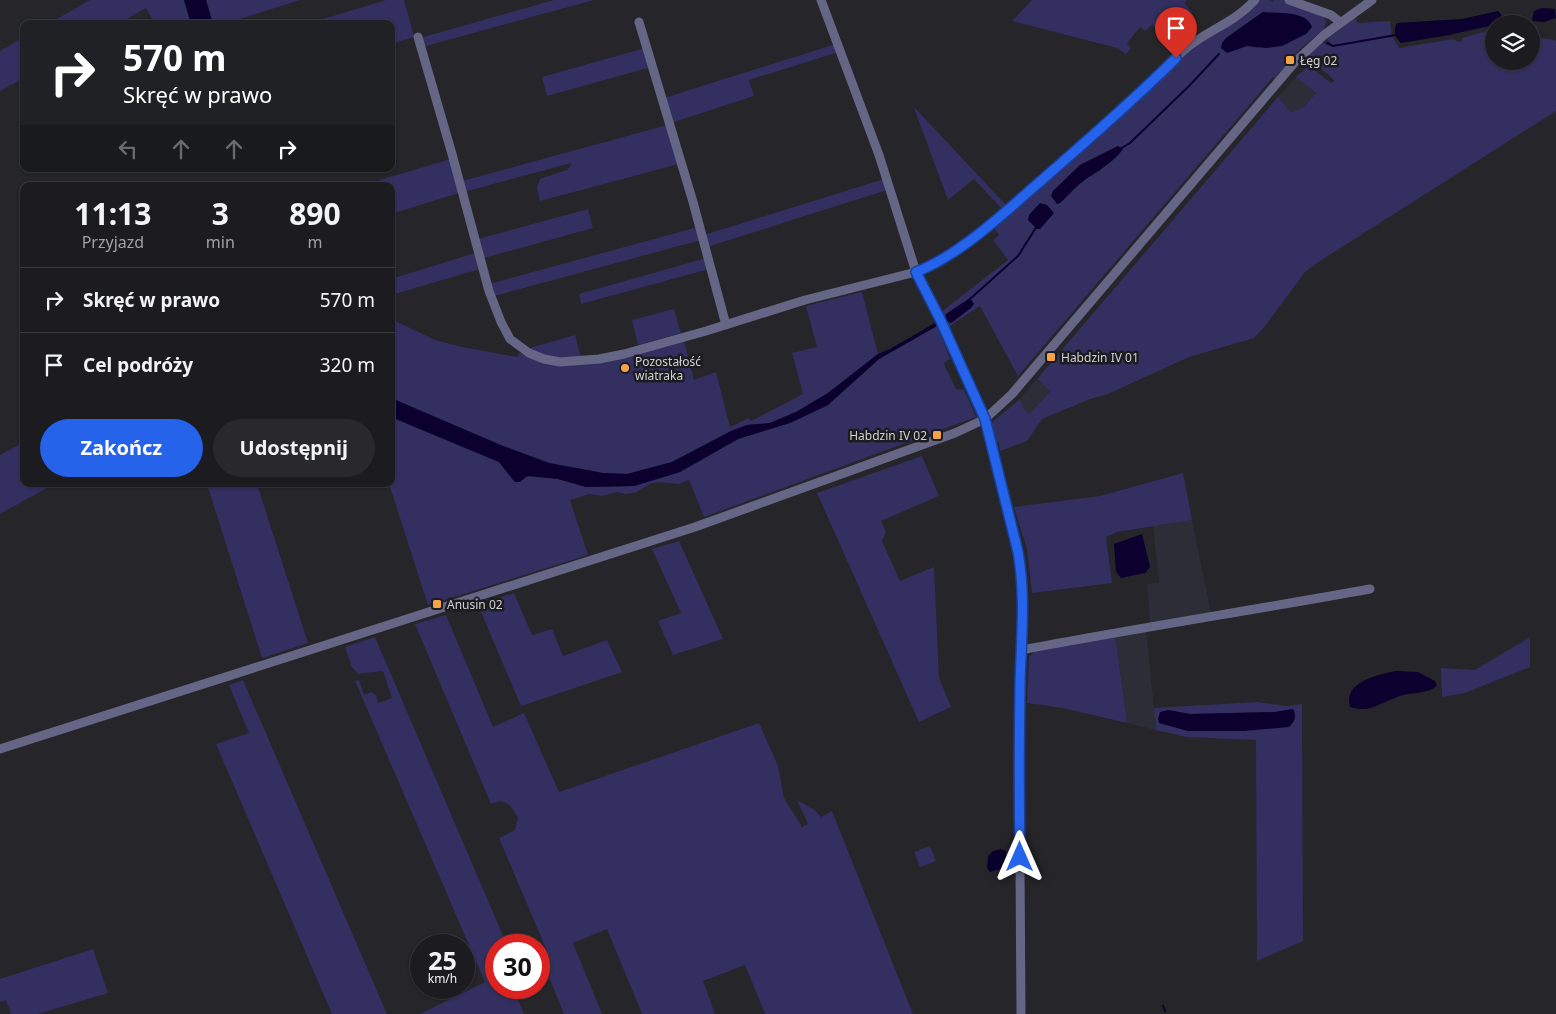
<!DOCTYPE html>
<html lang="pl">
<head>
<meta charset="utf-8">
<style>
	:root { --surface:#1c1c20; --page:#29292d; --text:#f1f3f6; --muted:#a0a1a5; --line:#3a3a3e; --accent:#2563eb }
	body { margin:0; font-family:"Noto Sans",sans-serif; background:var(--page); color:var(--text); height:100vh; display:flex; flex-direction:column; font-size:19px; white-space:nowrap }
	* { box-sizing:border-box; margin:0 }
	p { font-size:16px; color:var(--muted) }
	.icon { flex:none; width:28px; height:28px; fill:none; stroke:currentColor; stroke-width:2; stroke-linecap:round; stroke-linejoin:round }
	.map { position:relative; flex:1; overflow:hidden }
	.panel { position:absolute; left:20px; top:182px; width:375px; height:305px; display:flex; flex-direction:column; background:var(--surface); border-radius:10px; box-shadow:0 1px 4px #0004,0 0 0 1px var(--line) }
	.panel>* { flex:none }
	.hud { position:absolute; left:20px; top:20px; width:375px; height:152px; border-radius:10px; box-shadow:0 1px 4px #0004,0 0 0 1px var(--line); background:#202124; color:#fff; overflow:hidden }
	.tools { position:absolute; left:1485px; top:15px; display:grid; gap:10px }
	.tools a { display:grid; place-items:center; width:55px; height:55px; border-radius:50%; background:var(--surface); box-shadow:0 1px 4px #0004,0 0 0 1px var(--line); font-size:25px }
	.speed { position:absolute; left:410px; top:934px; display:flex; gap:10px; font-size:25px; font-weight:700; text-align:center }
	.speed>* { display:grid; place-content:center; width:65px; height:65px; border-radius:50%; background:var(--surface); box-shadow:0 1px 4px #0004,0 0 0 1px var(--line); line-height:1 }
	.speed small { font-size:12px; font-weight:400 }
	.speed .limit { border:8px solid #d22; background:#fff; color:#111 }
	.pin { position:absolute; display:grid; place-items:center; width:42px; height:42px; color:#fff; margin:-51px -21px; border-radius:50% 50% 50% 0; rotate:-45deg; box-shadow:0 0 5px #0007 }
	.pin .icon { rotate:45deg }
	.me { position:absolute; width:55px; margin:-28px; rotate:0deg; stroke-linejoin:round; filter:drop-shadow(0 0 4px #0008) }
	.turn { display:flex; align-items:center; gap:18px; height:105px; padding:0 20px; font-size:22px }
	.turn .icon { width:65px; height:65px; stroke-width:2.5 }
	.turn b { display:block; font-size:35px; line-height:42px }
	.lanes { display:flex; align-items:center; height:48px; padding:0 20px; background:#0003; justify-content:center; gap:25px; direction:ltr }
	.lanes .off { opacity:.35 }
	.eta { display:flex; justify-content:space-evenly; align-items:center; height:85px; text-align:center }
	.eta b { font-size:30px; font-weight:700; line-height:35px }
	.action { display:flex; gap:10px; margin-top:auto; padding:10px 20px }
	.action a { flex:1; height:58px; border-radius:30px; background:var(--accent); color:#fff; font-size:20px; font-weight:700; line-height:58px; text-align:center }
	.action a+a { background:var(--page); color:var(--text) }
	ul { padding:0; list-style:none }
	li { display:flex; align-items:center; gap:15px; height:65px; padding:0 20px; border-top:1px solid var(--line) }
	li div { flex:1 }
	li b { display:block; font-size:19px }
	li em { font-style:normal }
	.map>svg:first-child { display:block }
	.built { fill:#2c2d37 }
	.green { fill:#332f61; fill-rule:evenodd }
	.water { fill:#0b002e }
	.lines { fill:none; stroke-linecap:round; stroke-linejoin:round }
	.stream { stroke:#0b002e; stroke-width:2 }
	.minor { stroke:#656686; stroke-width:9 }
	.route-casing { stroke:#184099; stroke-width:12 }
	.route { stroke:#2563eb; stroke-width:9 }
	.poi-dot { fill:#f6a247; stroke:#1c1c20; stroke-width:2 }
	.labels { text-anchor:middle; dominant-baseline:central; stroke-width:5; stroke-linejoin:round; paint-order:stroke }
	.poi-label { font-size:12px; fill:#d1d1d4; stroke:#1c1c20; text-anchor:start }
</style>
</head>
<body>
<div class="map">
<svg width="1556" height="1014" viewBox="0 0 1556 1014">
	<rect width="100%" height="100%" fill="#25252a"/>
	<path class="built" d="M1296,77L1316,93L1304,107L1291,112L1278,97Z
		M1037,379L1050,390L1030,415L1025,411L1020,399Z
		M1192,520L1211,613L1150,624L1147,584L1159,582L1153,526Z
		M1146,629L1154,708L1156,730L1127,723L1115,634Z"/>
	<path class="green" d="M90,0H184L191,24H155L146,8L118,24H48Z
		M206,0H300L224,24H213Z
		M386,0H404L414,37L391,44V24H307Z
		M554,0H594L422,47L420,38Z
		M1032,0H1187L1184,3L1192,12L1167,37L1152,25L1145,31L1140,27L1127,43L1131,48L1126,54L1117,48L1012,21Z
		M1259,0H1270L1273,2L1274,0H1284L1322,14L1326,22L1324,29L1300,49L1275,78L1273,77L1018,376L980,306L948,327L941,312L1008,260L993,240L999,235L993,227L1190,48ZM1263,12L1298,16L1312,27L1306,34L1256,48L1226,38ZM1118,146L1100,171L1087,178L1076,187L1053,191L1080,165Z
		M1355,18L1358,23L1390,21L1392,36L1399,48L1453,39L1459,42L1462,41V38L1494,29V61H1531V34C1539,40 1548,37 1556,41V111L1320,261L1305,272L1265,326L1254,338L1189,357L1108,394L1090,399L1042,419L1027,441L1000,451L999,442L996,443L991,423L1020,399L1025,411L1030,414L1050,391L1037,379L1278,97L1291,112L1304,107L1316,93L1296,77L1309,66L1331,83L1335,81L1316,64L1305,58L1322,42L1329,46L1331,43L1327,39Z
		M24,37V78L0,91V51Z
		M836,44L839,52L749,80L754,96L671,123L664,98Z
		M645,48L651,67L547,96L542,77Z
		M914,108H915L1006,205L1002,209L974,179L948,200Z
		M667,125L679,164L540,201L537,188L540,179L567,170L570,167L571,163L464,192L462,181Z
		M451,159L459,193L391,214V186H360Z
		M884,179L887,190L707,247L704,235Z
		M588,209L593,228L484,258L478,239Z
		M698,227L701,240L494,296L489,284Z
		M475,253L480,269L391,295V279Z
		M706,258L709,269L581,304L579,294Z
		M862,292L878,354L828,393L796,412L770,423L747,425L731,431L672,462L627,474L603,473L549,463L503,446L391,398V319L435,340L462,347L517,357L520,353L538,360L559,364L684,341L694,380L716,372L730,427L749,418L751,421L803,394L792,353L817,347L806,306Z
		M674,309L681,333L638,345L632,320Z
		M937,326L950,359L944,363L945,366L956,389L964,390L976,417L704,517L689,480L679,484L658,482L650,484L637,492L626,494L617,492L602,496L590,494L570,500L588,555L428,605L389,484H391V417L499,462L513,480L529,476L558,479L586,487L634,486L680,472L738,439L790,423L828,405L879,359Z
		M575,335L581,358C561,359 544,356 526,349Z
		M24,442V484H54L0,514V455Z
		M922,456L939,496L881,521L886,532L882,541L900,581L934,567L939,678L951,707L919,722L817,493Z
		M1183,473L1192,520L1117,532L1106,537L1112,583L1032,593L1027,549L1014,507L1100,496Z
		M207,484H257L308,643L262,658Z
		M679,541L723,639L673,655L658,621L681,613L652,549Z
		M514,593L532,635L552,629L563,656L607,640L622,672L521,706L478,605Z
		M446,615L493,727L524,713L559,792L759,723L778,766L784,798L802,827L808,824L797,800L816,811L821,817L832,811L913,1014H765L745,965L703,981L715,1014H642L607,929L573,943L602,1014H564L540,955L547,951L499,838L515,830L518,818C511,806 507,797 491,804L415,624Z
		M1115,634L1127,723L1063,708L1027,703L1029,657L1035,651Z
		M375,637L507,945H496V988H513L524,1014H420L485,982L355,681L359,680L364,695L371,692L376,695L378,703L392,698L383,671L358,674L352,667L345,647Z
		M1530,637V667L1465,693L1442,697L1441,668L1475,670Z
		M243,680L387,1014H332L216,744L249,733L229,685Z
		M1257,702L1288,706L1302,704L1303,941L1257,961L1256,740L1186,737L1156,730L1154,708ZM1293,709L1295,714L1243,731H1188L1168,710L1190,714L1275,712Z
		M930,846L936,861L920,867L914,852Z
		M93,949L108,993L38,1014H11L6,1000L0,1002V979Z"/>
	<path class="water" d="M184,0H206L213,24H191Z
		M1542,8L1555,9L1556,18L1544,22L1533,21L1532,19L1534,11Z
		M1498,11L1501,14L1502,21L1499,24H1494V25L1449,35L1401,43C1395,38 1393,30 1397,23L1462,19Z
		M1263,12C1278,14 1306,10 1312,27L1306,34L1282,46L1266,48L1247,46L1227,53L1221,48L1222,43L1226,38Z
		M1118,146L1123,149C1113,163 1100,169 1086,179C1077,185 1069,195 1060,203L1057,204L1051,196L1053,191L1080,165Z
		M1040,203L1047,205L1054,213L1040,229H1037L1028,220L1029,215Z
		M970,298L974,304L971,308L954,321L951,323L946,321L944,318L946,314Z
		M935,323L937,326L879,359L828,405L790,423L738,439L680,472L634,486L586,487L558,479L529,476L526,477L520,482H515L499,462L391,417V398L503,446L549,463L603,473L627,474L672,462L731,431L747,425L770,423L796,412L828,393L878,354L890,349Z
		M1142,534L1150,567L1145,573L1121,578L1116,572L1114,544Z
		M1395,671L1418,672L1435,681L1437,685C1429,694 1414,692 1403,695C1392,698 1381,705 1370,708C1364,710 1356,709 1350,707C1343,682 1377,675 1395,671Z
		M1293,709C1297,717 1295,721 1289,727L1243,731H1188L1159,723L1158,719L1160,712L1168,710L1190,714L1275,712Z
		M1001,849L1006,851V867L990,872L987,868L988,856L993,851Z"/>
	<g class="lines">
		<path class="stream" d="M1327,43L1333,46L1396,35
			M1120,149L1130,143L1189,86L1219,54
			M970,299L1018,256L1037,226
			M1163,1006L1165,1011"/>
		<path class="minor" d="M821,0L879,155L916,272L940,319L985,419L1018,553L1023,586V606L1019,716L1021,1014
			M1289,0L1331,15L1340,22
			M639,22L693,202L726,325
			M418,37L452,154L489,291L501,322L510,339L529,353L544,359L560,362L599,359L624,354L706,331L805,300L916,272C957,256 1000,217 1033,188C1068,157 1104,128 1138,95C1154,81 1168,64 1184,50C1207,30 1233,24 1255,0
			M1021,650C1137,628 1254,610 1370,589
			M0,749L695,527L955,433L985,419L1012,394L1295,62L1324,35L1372,0"/>
	</g>
	<g class="lines">
		<defs>
			<path id="route" d="M1020,857C1019,800 1019,743 1020,685C1021,641 1026,597 1018,552L985,419L940,319L916,272C958,256 1002,215 1035,186C1083,144 1131,103 1176,58"/>
		</defs>
		<use href="#route" class="route-casing"/>
		<use href="#route" class="route"/>
	</g>
	<g class="poi-dot">
		<rect x="1285" y="55" width="10" height="10" rx="2.5"/>
		<rect x="1046" y="352" width="10" height="10" rx="2.5"/>
		<circle cx="625" cy="368" r="5"/>
		<rect x="932" y="430" width="10" height="10" rx="2.5"/>
		<rect x="432" y="599" width="10" height="10" rx="2.5"/>
	</g>
	<g class="labels">
		<g class="poi-label">
			<text x="1300" y="60">Łęg 02</text>
			<text x="1061" y="357">Habdzin IV 01</text>
			<text x="635" y="361">Pozostałość<tspan x="635" dy="14">wiatraka</tspan></text>
			<text x="927" y="435" text-anchor="end">Habdzin IV 02</text>
			<text x="447" y="604">Anusin 02</text>
		</g>
	</g>
</svg>
<div class="tools">
<a><svg class="icon" aria-label="layers" viewBox="0 0 24 24"><path d="M12 4l9 5-9 5-9-5zM3 14l9 5 9-5"/></svg></a>
</div>
<div class="speed"><div>25<small>km/h</small></div><div class="limit">30</div></div>
<div class="pin" style="left:1176px;top:58px;background:#d93025"><svg class="icon" aria-label="arrive" viewBox="0 0 24 24"><path d="M6 21V4h12l-3 4 3 4H6"/></svg></div>
<svg class="me" style="left:1020px;top:857px" viewBox="-20 -20 40 40"><path d="M0-17L14 15 0 8-14 15z" fill="#2563eb" stroke="#fff" stroke-width="4"/></svg>
<div class="hud">
<div class="turn"><svg class="icon" aria-label="right" viewBox="0 0 24 24"><path d="M7 20v-9h11M14 6l5 5-5 5"/></svg><div><b>570 m</b>Skręć w prawo</div></div>
<div class="lanes"><svg class="icon off" aria-label="left" viewBox="0 0 24 24"><path d="M17 20v-9H6M10 6l-5 5 5 5"/></svg><svg class="icon off" aria-label="ahead" viewBox="0 0 24 24"><path d="M12 20V5M6 11l6-6 6 6"/></svg><svg class="icon off" aria-label="ahead" viewBox="0 0 24 24"><path d="M12 20V5M6 11l6-6 6 6"/></svg><svg class="icon" aria-label="right" viewBox="0 0 24 24"><path d="M7 20v-9h11M14 6l5 5-5 5"/></svg></div>
</div>
<section class="panel">
<div class="eta">
<div><b>11:13</b><p>Przyjazd</p></div>
<div><b>3</b><p>min</p></div>
<div><b>890</b><p>m</p></div>
</div>
<ul>
<li><svg class="icon" aria-label="right" viewBox="0 0 24 24"><path d="M7 20v-9h11M14 6l5 5-5 5"/></svg><div><b>Skręć w prawo</b></div><em>570 m</em></li>
<li><svg class="icon" aria-label="arrive" viewBox="0 0 24 24"><path d="M6 21V4h12l-3 4 3 4H6"/></svg><div><b>Cel podróży</b></div><em>320 m</em></li>
</ul>
<div class="action"><a>Zakończ</a><a>Udostępnij</a></div>
</section>
</div>
</body>
</html>
